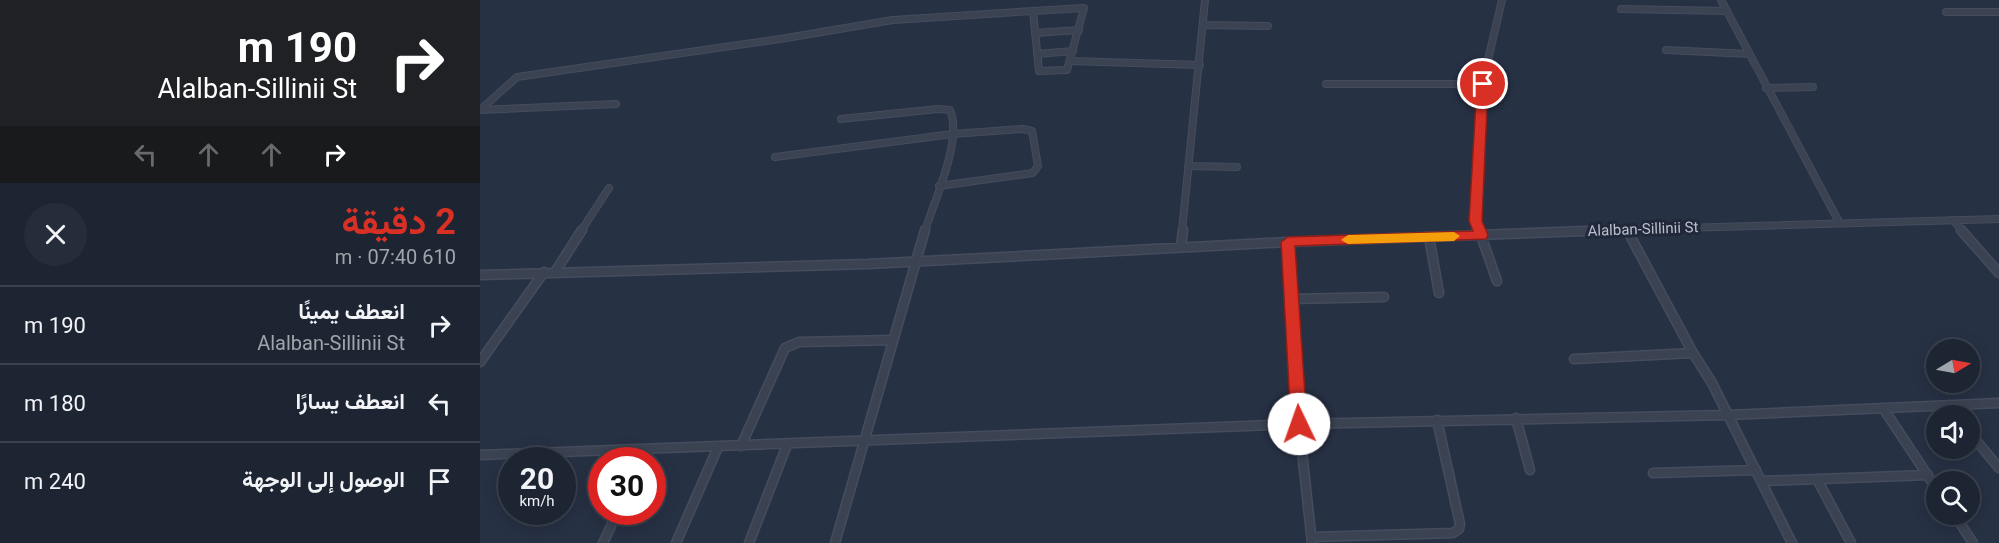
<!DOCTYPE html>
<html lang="ar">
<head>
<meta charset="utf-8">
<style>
	:root { --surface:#1d2533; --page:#252d3b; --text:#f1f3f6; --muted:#a0a5ac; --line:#3b424e; --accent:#d93025 }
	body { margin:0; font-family:Roboto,Vazirmatn,sans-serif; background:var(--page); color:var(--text); direction:rtl; height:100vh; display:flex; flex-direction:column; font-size:22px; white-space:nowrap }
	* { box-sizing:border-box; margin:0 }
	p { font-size:20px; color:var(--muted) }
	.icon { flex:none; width:33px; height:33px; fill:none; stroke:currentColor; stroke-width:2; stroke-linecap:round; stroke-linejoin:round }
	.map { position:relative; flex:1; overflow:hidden; direction:ltr }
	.panel { display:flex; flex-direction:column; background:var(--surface); width:480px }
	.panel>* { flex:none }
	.banner { background:#202124; color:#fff; overflow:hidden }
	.needle { width:39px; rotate:80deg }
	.buttons { position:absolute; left:1446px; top:339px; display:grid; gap:12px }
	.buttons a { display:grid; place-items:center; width:54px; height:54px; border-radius:50%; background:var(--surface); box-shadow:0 3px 15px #0003,0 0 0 2px var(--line); font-size:30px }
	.speed { position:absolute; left:18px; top:447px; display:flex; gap:12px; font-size:30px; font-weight:700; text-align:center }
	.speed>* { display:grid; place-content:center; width:78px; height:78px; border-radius:50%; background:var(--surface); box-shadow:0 3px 15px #0003,0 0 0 2px var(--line); line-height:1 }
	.speed small { font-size:15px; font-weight:400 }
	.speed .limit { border:9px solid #d22; background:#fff; color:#111 }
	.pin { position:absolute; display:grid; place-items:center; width:51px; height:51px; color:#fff; margin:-26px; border:3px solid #fff; border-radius:50%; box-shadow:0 2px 6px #0007 }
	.me { position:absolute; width:66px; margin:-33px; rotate:357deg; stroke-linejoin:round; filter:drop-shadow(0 0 4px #0008) }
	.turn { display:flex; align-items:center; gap:21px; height:126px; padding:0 24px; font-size:27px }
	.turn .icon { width:78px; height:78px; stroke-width:2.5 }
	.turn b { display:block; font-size:42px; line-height:51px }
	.lanes { display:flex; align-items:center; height:57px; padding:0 24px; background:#0003; justify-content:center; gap:30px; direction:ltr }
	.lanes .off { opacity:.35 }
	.round { display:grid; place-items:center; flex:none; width:63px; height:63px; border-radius:32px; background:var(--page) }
	.head { display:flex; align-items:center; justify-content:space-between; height:102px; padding:0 24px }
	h1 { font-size:36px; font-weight:700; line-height:45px; color:var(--accent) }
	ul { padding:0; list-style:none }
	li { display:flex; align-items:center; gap:18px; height:78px; padding:0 24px; border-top:2px solid var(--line) }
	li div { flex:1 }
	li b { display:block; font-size:22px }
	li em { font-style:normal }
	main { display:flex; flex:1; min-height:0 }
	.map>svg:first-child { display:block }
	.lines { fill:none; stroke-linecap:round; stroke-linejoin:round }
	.minor-far1-casing { stroke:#454c5d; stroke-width:8 }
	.minor-casing { stroke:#454c5d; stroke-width:11 }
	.minor-far1 { stroke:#3b4353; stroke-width:6 }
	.minor { stroke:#3b4353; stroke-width:8 }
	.route { fill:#d93025; stroke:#8d1f18; stroke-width:1.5 }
	.slow { fill:#f59e0b }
	.labels { text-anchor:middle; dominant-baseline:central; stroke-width:6; stroke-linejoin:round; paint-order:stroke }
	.street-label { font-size:15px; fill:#b9bfcd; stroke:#202839 }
</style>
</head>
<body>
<main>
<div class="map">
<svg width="1519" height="543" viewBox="0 0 1519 543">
	<rect width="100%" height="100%" fill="#273144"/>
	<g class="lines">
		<defs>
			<path id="minor-far1" d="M1241,0L1359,222
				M604,8L587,70L559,71L553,11Z
				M1141,9L1247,11
				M1466,12H1519
				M723,25L788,26
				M555,33L599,30
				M1186,50L1269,54
				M557,54L593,51
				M591,61L720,65
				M846,84H1003
				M1286,88L1333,87
				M0,110L37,77L300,39L413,20L553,11
				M0,110L136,104
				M361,119L458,109L470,110C483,140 454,201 445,231
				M295,157L473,134L543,129L552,131L558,166L553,173L459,186
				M708,166L757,167
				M1473,220L1483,231
				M1147,229L1148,231
				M101,231L129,188
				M702,231L725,0
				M1000,231L996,221L1003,81L1022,0
				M1094,231L1519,219"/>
			<path id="minor" d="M999,230L1017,281
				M1147,230L1213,353L1232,383L1312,543
				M1481,230L1519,273
				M949,237L959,293
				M808,242L1133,230
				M701,246L703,230
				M75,272L102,230
				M0,275L388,264L808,242L819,424L832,543
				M811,299L904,297
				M1094,359L1213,353
				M0,362L64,272
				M1469,405L1477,416
				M1403,408L1456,488
				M1036,418L1050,470
				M1490,433L1519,468
				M261,446L305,348L319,342L413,340
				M0,455L819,424L1248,415L1519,403
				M1173,473L1276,470
				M1337,479L1371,543
				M1281,481L1448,475
				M1474,514L1493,543
				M832,537L973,533L979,529L980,524L957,420
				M123,543L131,526
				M196,543L238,447
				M269,543L307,445
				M355,543L445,230"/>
		</defs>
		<use href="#minor-far1" class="minor-far1-casing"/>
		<use href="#minor" class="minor-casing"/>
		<use href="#minor-far1" class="minor-far1"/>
		<use href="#minor" class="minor"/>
	</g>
	<path class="route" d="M1003,80L1008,84L1002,221L1008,235L1006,239L815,246L827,424L825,429L819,431L813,429L811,424L801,242L808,237L993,231L989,221L997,84Z"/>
	<path class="slow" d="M974,232L980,236L974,241L868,244L861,240L868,235Z"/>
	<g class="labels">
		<g class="street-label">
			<text transform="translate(1163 229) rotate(-2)">Alalban-Sillinii St</text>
		</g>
	</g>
</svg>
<div class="buttons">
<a><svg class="needle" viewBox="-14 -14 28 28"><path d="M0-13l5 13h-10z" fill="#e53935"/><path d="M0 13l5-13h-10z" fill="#a0a5ac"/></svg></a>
<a><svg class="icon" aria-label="sound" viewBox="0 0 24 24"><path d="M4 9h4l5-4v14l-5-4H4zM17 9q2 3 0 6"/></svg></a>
<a><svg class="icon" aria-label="search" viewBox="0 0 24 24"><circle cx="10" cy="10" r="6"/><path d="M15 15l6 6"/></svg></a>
</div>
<div class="speed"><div>20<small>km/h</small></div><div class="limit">30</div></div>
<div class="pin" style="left:1003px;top:84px;background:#d93025"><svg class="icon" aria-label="arrive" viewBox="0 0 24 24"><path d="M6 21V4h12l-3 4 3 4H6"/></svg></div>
<svg class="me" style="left:819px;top:424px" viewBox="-20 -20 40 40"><circle r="19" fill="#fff"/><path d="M0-13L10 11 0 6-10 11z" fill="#d93025"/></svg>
</div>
<section class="panel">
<div class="banner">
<div class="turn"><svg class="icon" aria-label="right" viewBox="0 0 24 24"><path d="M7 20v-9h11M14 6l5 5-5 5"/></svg><div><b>190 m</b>Alalban-Sillinii St</div></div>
<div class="lanes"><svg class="icon off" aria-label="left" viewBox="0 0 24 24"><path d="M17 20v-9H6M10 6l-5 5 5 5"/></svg><svg class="icon off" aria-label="ahead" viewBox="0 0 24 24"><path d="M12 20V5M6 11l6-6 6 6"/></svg><svg class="icon off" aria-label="ahead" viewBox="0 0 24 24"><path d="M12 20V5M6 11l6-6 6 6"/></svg><svg class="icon" aria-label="right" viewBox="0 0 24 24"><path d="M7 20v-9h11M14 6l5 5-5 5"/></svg></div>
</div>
<div class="head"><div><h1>2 دقيقة</h1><p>610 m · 07:40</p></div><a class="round"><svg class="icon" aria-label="close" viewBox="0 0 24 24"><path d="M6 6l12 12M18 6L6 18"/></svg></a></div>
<ul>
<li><svg class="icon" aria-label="right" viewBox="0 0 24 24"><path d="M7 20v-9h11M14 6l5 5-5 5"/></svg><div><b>انعطف يمينًا</b><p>Alalban-Sillinii St</p></div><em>190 m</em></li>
<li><svg class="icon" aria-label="left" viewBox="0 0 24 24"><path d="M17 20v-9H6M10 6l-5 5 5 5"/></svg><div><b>انعطف يسارًا</b></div><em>180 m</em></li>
<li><svg class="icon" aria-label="arrive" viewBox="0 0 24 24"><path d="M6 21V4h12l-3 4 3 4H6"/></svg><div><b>الوصول إلى الوجهة</b></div><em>240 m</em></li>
</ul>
</section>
</main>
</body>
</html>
